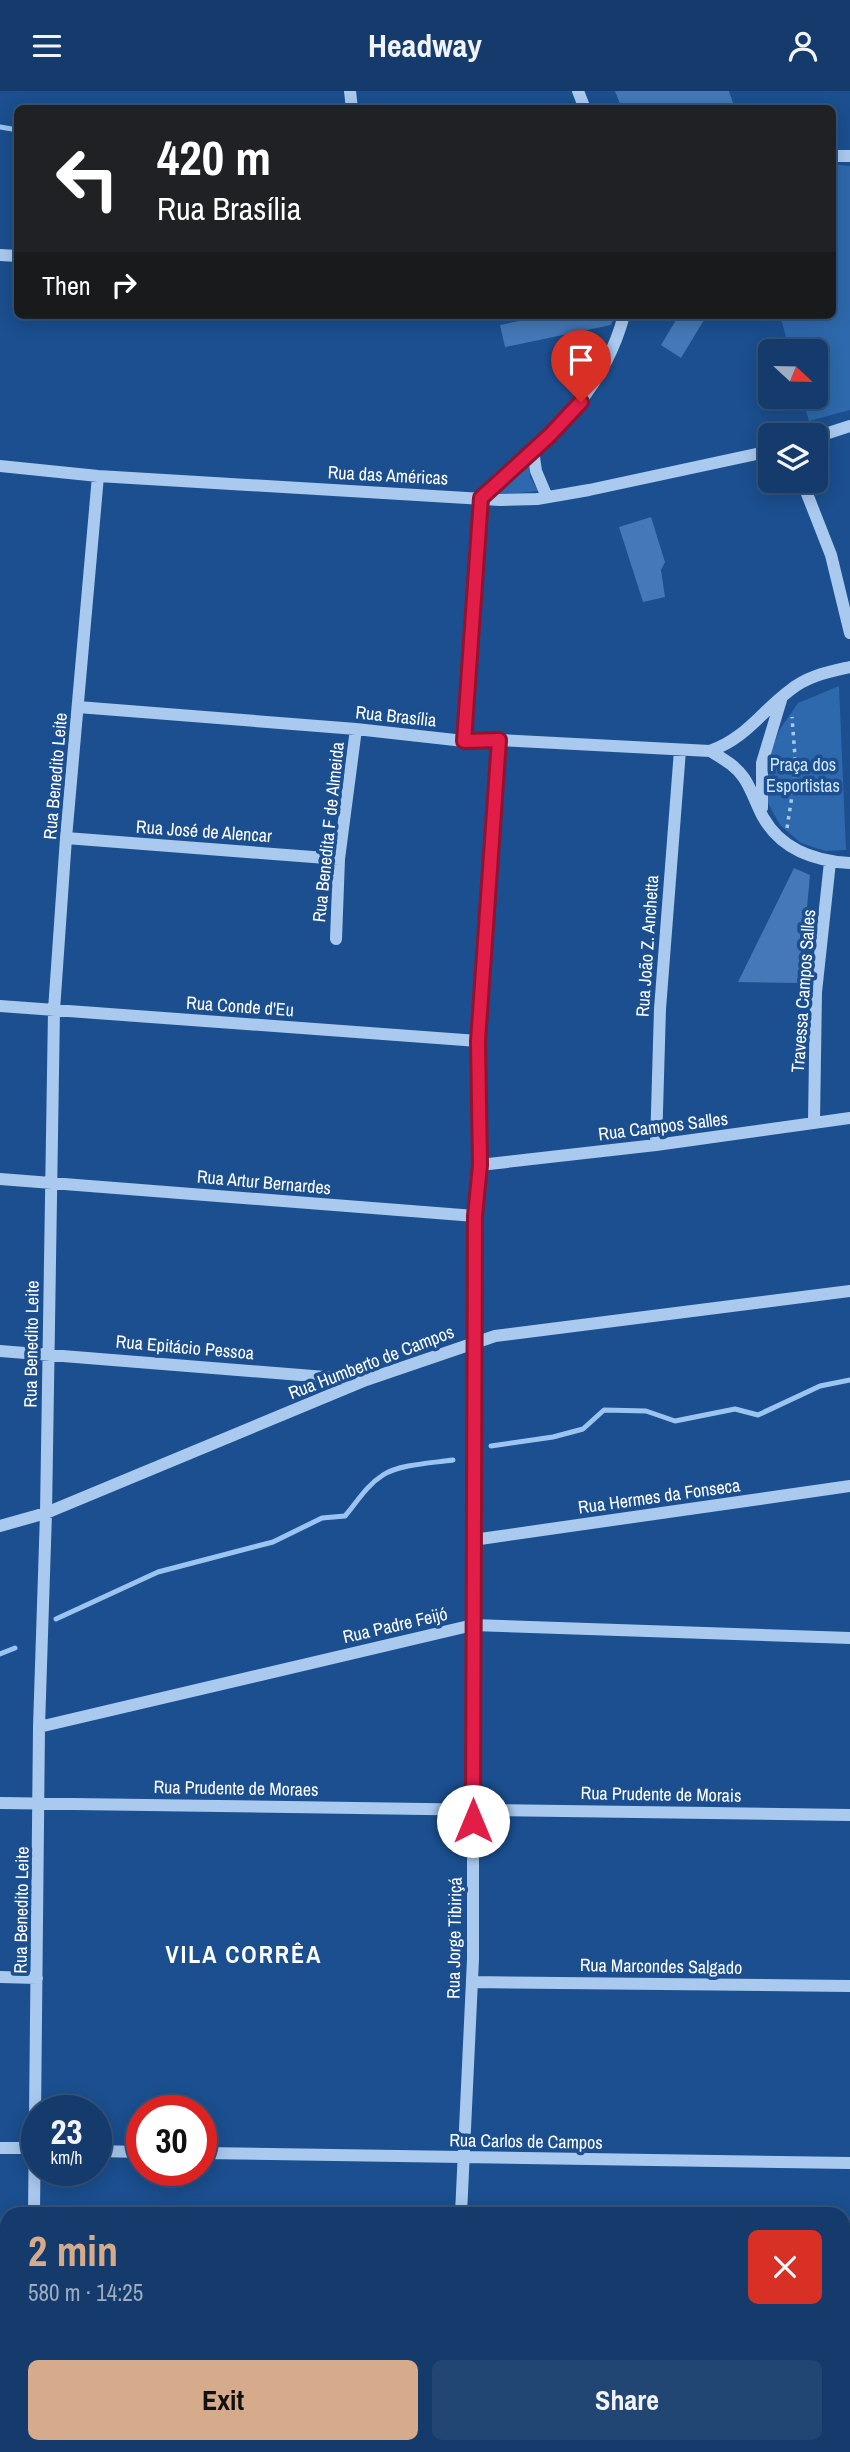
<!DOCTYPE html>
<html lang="en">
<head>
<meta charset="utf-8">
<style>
	:root { --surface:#143b6b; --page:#214673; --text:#f1f3f6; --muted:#9dadc1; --line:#33557e; --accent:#d6ab8b }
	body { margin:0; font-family:"Archivo Narrow",sans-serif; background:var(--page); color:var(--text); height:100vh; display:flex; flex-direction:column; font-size:26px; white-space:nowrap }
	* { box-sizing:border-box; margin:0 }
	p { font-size:23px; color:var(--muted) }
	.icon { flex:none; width:38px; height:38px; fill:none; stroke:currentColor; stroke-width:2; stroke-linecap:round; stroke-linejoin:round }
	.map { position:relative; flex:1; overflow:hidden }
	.sheet { position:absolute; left:0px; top:2116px; width:850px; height:247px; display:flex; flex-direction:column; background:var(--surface); border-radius:21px 21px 0 0; box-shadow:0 4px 18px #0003,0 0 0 2px var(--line) }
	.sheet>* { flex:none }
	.top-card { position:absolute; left:14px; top:14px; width:822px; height:214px; border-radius:10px; box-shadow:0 4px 18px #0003,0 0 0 2px var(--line); background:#202124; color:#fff; overflow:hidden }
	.needle { width:46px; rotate:112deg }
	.tools { position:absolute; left:758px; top:248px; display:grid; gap:14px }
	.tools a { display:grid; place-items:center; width:70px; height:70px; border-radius:10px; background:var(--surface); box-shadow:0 4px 18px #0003,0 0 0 2px var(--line); font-size:35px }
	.speed { position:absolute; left:21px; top:2004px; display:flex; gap:14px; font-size:35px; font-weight:700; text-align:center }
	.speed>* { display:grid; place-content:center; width:91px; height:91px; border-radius:50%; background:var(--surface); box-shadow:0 4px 18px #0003,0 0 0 2px var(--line); line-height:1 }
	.speed small { font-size:18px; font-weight:400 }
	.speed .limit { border:10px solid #d22; background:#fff; color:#111 }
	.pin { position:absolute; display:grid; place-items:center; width:60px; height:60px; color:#fff; margin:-72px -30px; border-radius:50% 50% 50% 0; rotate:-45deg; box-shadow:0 0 7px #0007 }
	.pin .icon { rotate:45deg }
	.me { position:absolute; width:77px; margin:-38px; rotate:0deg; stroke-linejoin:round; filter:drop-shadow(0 0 5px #0008) }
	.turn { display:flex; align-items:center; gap:24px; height:147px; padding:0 28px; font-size:32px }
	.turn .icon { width:91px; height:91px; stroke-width:2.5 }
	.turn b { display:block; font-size:49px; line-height:60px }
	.then { display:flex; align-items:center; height:66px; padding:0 28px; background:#0003; gap:14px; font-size:26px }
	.round { display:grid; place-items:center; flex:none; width:74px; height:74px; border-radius:10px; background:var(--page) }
	.headline { display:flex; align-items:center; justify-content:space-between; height:119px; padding:0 28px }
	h1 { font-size:42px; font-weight:700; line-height:52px; color:var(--accent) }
	.cta { display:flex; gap:14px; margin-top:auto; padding:14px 28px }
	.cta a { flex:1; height:80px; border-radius:10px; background:var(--accent); color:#111; font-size:28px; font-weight:700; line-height:80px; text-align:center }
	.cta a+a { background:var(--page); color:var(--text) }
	header { display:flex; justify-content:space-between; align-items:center; height:91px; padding:0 28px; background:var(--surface); font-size:32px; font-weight:700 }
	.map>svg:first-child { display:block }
	.green { fill:#2e69ad }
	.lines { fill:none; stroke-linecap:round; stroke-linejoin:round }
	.stream { stroke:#9cc4f0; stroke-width:5 }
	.building { fill:#4478b7 }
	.path { stroke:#a9c9ee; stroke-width:3.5; stroke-dasharray:3.5 5; stroke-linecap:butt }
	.minor { stroke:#a9c9ee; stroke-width:12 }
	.route-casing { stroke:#92132f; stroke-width:18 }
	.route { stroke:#e11d48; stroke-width:12 }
	.labels { text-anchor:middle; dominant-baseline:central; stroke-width:7; stroke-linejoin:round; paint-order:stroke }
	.street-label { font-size:18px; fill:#fff; stroke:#1b4f8f }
	.park-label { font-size:18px; fill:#cfe3fa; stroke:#1b4f8f }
	.district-label { font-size:24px; font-weight:bold; letter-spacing:2px; fill:#fff; stroke:#1b4f8f }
</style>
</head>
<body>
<header><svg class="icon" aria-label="menu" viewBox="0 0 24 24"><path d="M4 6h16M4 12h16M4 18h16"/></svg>Headway<svg class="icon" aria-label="person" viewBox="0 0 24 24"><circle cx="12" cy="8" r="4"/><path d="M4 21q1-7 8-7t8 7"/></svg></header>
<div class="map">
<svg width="850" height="2361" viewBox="0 0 850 2361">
	<rect width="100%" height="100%" fill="#1b4f8f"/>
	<path class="green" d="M833,73L850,75V319L809,330L802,306H816V261H790L780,224H833Z
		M529,372L530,386L538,400L498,404Z
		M839,595L846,759L825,760L801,752L780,734L768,712L764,678L780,638L798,612Z"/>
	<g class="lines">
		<path class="stream" d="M551,18L562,15
			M0,36L18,39
			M491,1355L553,1346L583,1338L604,1319L646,1320L675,1330L735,1318L758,1324L820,1295L850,1289
			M56,1528L158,1481L273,1451L322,1427L345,1425C357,1411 367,1394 383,1384C400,1373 433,1372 453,1369
			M0,1563L15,1557"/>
	</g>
	<path class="building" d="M615,0H729L735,18H622Z
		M548,224H615L611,234L505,256L500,234Z
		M679,224H707L681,267L661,254Z
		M651,426L665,471L661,479L665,506L643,511L619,436Z
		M794,777L810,784L800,892L738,891Z"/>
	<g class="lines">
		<path class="path" d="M787,737L796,679L792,626"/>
		<path class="minor" d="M350,0L352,18
			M578,0L585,18
			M833,65H850
			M0,164L18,165
			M816,346L850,335
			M533,359L536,380L547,406
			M0,375L98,385L500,409L537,408L589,399L770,360
			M802,390L831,464L850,542
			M78,616L356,638L464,650L499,649L710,660C746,647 760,622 789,600C807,585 828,581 850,576
			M464,650L481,407C542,351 602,308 624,224
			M710,660C723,668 735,674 744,687C752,699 756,713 763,726C781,758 815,770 850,772
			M762,717V672L781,609
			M66,747L339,768
			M336,848L339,768L356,638
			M0,915L478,950
			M814,1031L816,901L830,771
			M656,1054L660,918L680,659
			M480,1074L656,1054L850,1027
			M0,1088L475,1125
			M0,1260L363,1289
			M0,1435L46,1422L366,1289L495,1245L850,1200
			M473,1449L850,1395
			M39,1636L473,1534L850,1547
			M0,1712L850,1724
			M0,1886L37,1887
			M472,1891L850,1895
			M0,2057H37
			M96,2060L142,2061
			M201,2062L850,2072
			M34,2123L39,1636L46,1422L54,919L66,747L98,385
			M461,2123L473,1868V1334L475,1125L480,1074L478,950L499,649
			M0,2230H7
			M844,2244H850
			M32,2356V2361
			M458,2361V2356"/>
	</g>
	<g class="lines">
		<defs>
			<path id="route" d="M473,1730L475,1125L480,1074L478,950L499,649L464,650L481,407L549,345L581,311"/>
		</defs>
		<use href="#route" class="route-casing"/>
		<use href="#route" class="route"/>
	</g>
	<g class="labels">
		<g class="street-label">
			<text transform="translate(388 384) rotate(3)">Rua das Américas</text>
			<text transform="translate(396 625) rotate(6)">Rua Brasília</text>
			<text transform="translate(55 685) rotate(-85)">Rua Benedito Leite</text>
			<text transform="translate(204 740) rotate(4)">Rua José de Alencar</text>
			<text transform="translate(328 741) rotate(-84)">Rua Benedita F de Almeida</text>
			<text transform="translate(647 855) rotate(-86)">Rua João Z. Anchetta</text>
			<text transform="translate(803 900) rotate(-86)">Travessa Campos Salles</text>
			<text transform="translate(240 915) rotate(4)">Rua Conde d'Eu</text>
			<text transform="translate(663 1035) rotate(-7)">Rua Campos Salles</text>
			<text transform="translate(264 1091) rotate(5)">Rua Artur Bernardes</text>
			<text transform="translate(31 1253) rotate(-89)">Rua Benedito Leite</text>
			<text transform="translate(185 1256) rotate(5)">Rua Epitácio Pessoa</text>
			<text transform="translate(371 1271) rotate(-21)">Rua Humberto de Campos</text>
			<text transform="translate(659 1405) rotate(-8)">Rua Hermes da Fonseca</text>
			<text transform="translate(395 1534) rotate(-13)">Rua Padre Feijó</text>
			<text transform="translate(236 1697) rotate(1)">Rua Prudente de Moraes</text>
			<text transform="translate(661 1703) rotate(1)">Rua Prudente de Morais</text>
			<text transform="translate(21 1819) rotate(-89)">Rua Benedito Leite</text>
			<text transform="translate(454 1847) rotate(-89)">Rua Jorge Tibiriçá</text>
			<text transform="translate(661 1875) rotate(1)">Rua Marcondes Salgado</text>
			<text transform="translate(526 2050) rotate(1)">Rua Carlos de Campos</text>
		</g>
		<g class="park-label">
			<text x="803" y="673">Praça dos<tspan x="803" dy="21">Esportistas</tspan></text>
		</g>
		<g class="district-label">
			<text x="244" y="1863">VILA CORRÊA</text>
		</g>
	</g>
</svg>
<div class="tools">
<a><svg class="needle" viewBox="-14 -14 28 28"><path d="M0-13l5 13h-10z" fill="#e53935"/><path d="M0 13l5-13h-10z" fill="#9dadc1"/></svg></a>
<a><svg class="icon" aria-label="layers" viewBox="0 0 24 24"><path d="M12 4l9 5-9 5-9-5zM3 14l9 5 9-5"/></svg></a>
</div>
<div class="speed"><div>23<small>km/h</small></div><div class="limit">30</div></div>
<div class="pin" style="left:581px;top:311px;background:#d93025"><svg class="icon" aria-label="arrive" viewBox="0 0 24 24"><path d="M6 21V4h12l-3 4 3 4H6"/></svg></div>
<svg class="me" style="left:473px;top:1730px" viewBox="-20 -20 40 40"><circle r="19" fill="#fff"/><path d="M0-13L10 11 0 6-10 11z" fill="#e11d48"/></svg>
<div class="top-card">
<div class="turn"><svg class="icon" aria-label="left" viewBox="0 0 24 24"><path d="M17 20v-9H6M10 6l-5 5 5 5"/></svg><div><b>420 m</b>Rua Brasília</div></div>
<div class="then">Then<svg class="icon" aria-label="right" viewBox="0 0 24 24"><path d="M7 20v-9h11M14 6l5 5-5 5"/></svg></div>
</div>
<section class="sheet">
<div class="headline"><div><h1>2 min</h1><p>580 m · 14:25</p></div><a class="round" style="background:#d93025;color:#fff"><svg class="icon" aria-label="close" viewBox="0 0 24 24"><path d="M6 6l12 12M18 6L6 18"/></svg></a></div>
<div class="cta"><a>Exit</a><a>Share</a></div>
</section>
</div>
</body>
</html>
